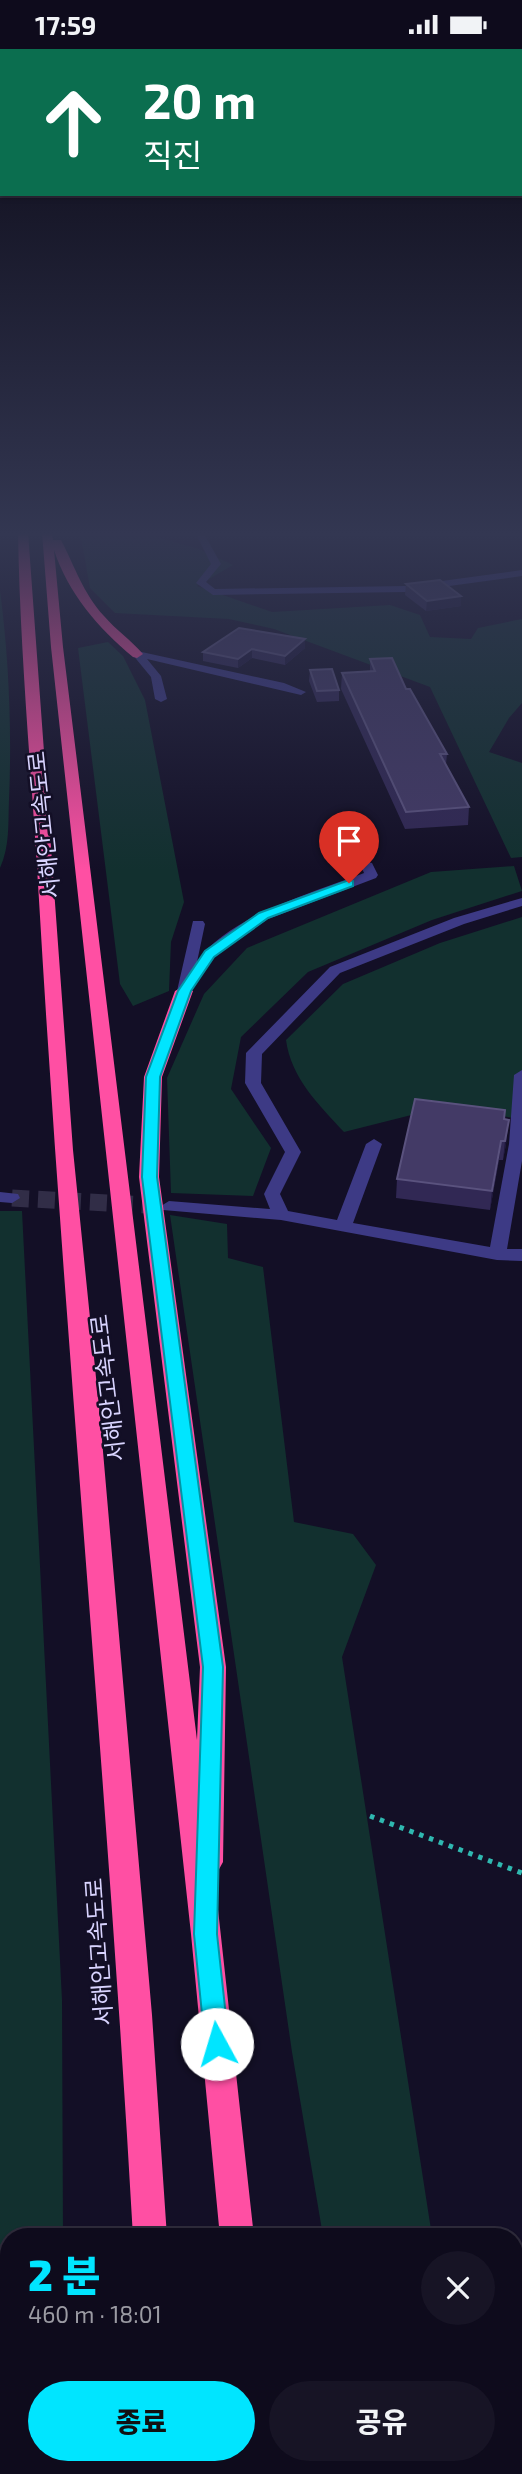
<!DOCTYPE html>
<html lang="ko">
<head>
<meta charset="utf-8">
<style>
	:root { --surface:#0e0b1c; --page:#171425; --text:#f1f3f6; --muted:#9b9ba3; --line:#2e2b3b; --accent:#00e5ff }
	body { margin:0; font-family:"Exo 2","Noto Sans KR",sans-serif; background:var(--page); color:var(--text); height:100vh; display:flex; flex-direction:column; font-size:26px; white-space:nowrap }
	* { box-sizing:border-box; margin:0 }
	p { font-size:23px; color:var(--muted) }
	.icon { flex:none; width:38px; height:38px; fill:none; stroke:currentColor; stroke-width:2; stroke-linecap:round; stroke-linejoin:round }
	.map { position:relative; flex:1; overflow:hidden }
	.side { position:absolute; left:0px; top:2179px; width:523px; height:247px; display:flex; flex-direction:column; background:var(--surface); border-radius:28px 28px 0 0; box-shadow:0 2px 5px #0004,0 0 0 2px var(--line) }
	.side>* { flex:none }
	.top-card { position:absolute; left:0px; top:0px; width:523px; height:147px; box-shadow:0 2px 5px #0004,0 0 0 2px var(--line); background:#0b6e4f; color:#fff; overflow:hidden }
	.pin { position:absolute; display:grid; place-items:center; width:60px; height:60px; color:#fff; margin:-72px -30px; border-radius:50% 50% 50% 0; rotate:-45deg; box-shadow:0 0 7px #0007 }
	.pin .icon { rotate:45deg }
	.me { position:absolute; width:77px; margin:-38px; rotate:354deg; stroke-linejoin:round; filter:drop-shadow(0 0 5px #0008) }
	.turn { display:flex; align-items:center; gap:24px; height:147px; padding:0 28px; font-size:32px }
	.turn .icon { width:91px; height:91px; stroke-width:2.5 }
	.turn b { display:block; font-size:49px; line-height:60px }
	.round { display:grid; place-items:center; flex:none; width:74px; height:74px; border-radius:37px; background:var(--page) }
	.head { display:flex; align-items:center; justify-content:space-between; height:119px; padding:0 28px }
	h1 { font-size:42px; font-weight:800; line-height:52px; color:var(--accent) }
	.primary-button { display:flex; gap:14px; margin-top:auto; padding:14px 28px }
	.primary-button a { flex:1; height:80px; border-radius:42px; background:var(--accent); color:#111; font-size:28px; font-weight:800; line-height:80px; text-align:center }
	.primary-button a+a { background:var(--page); color:var(--text) }
	.status { display:flex; justify-content:space-between; align-items:center; height:49px; padding:0 35px; background:var(--surface); direction:ltr }
	.status svg { height:19px; fill:currentColor }
	.map>svg:first-child { display:block }
	.green { fill:#12302f }
	.lines { fill:none; stroke-linecap:round; stroke-linejoin:round }
	.minor-tunnel { stroke:#312d47; stroke-width:17; stroke-dasharray:17 9; stroke-linecap:butt }
	.path { stroke:#2fb8b0; stroke-width:5; stroke-dasharray:4.5 6; stroke-linecap:butt }
	.minor { fill:#3d3a85; fill-rule:evenodd }
	.highway { fill:#ff4fa3; fill-rule:evenodd }
	.wall { fill:#312854 }
	.shaded-wall { fill:#1d163a }
	.building { fill:#433a66; stroke:#5a527e; stroke-width:2 }
	.route { fill:#00e5ff; stroke:#0095a6; stroke-width:2 }
	.labels { text-anchor:middle; dominant-baseline:central; stroke-width:5; stroke-linejoin:round; paint-order:stroke }
	.street-label { font-size:23px; fill:#d9d4ff; stroke:#130f26 }
</style>
</head>
<body>
<div class="status"><b>17:59</b><svg viewBox="0 0 49 12"><path d="M0 12V9h3v3zM5 12V6h3v6zM10 12V3h3v9zM15 12V0h3v12zM26 1h20v11H26zM47 4h2v5h-2z"/></svg></div>
<div class="map">
<svg width="522" height="2425" viewBox="0 0 522 2425">
	<rect width="100%" height="100%" fill="#130f26"/>
	<path class="green" d="M80,483H139L199,500L233,516L197,537L272,563L390,556L420,566L430,588L471,590L478,579L522,570V654L509,669L489,703L522,714V808L511,809L430,638L274,580L229,570L115,564L90,539Z
		M0,541C9,610 12,681 9,751C8,774 10,797 0,819Z
		M108,593L123,607L145,651L184,853L171,893L169,942L133,957L120,935L78,599Z
		M514,817L522,842L432,871L308,923L241,988L231,1040L271,1099L253,1147L171,1144L167,1029L204,945L247,899L431,823Z
		M522,868V1071L451,1056L344,1083C319,1056 291,1029 286,991L343,935L440,894Z
		M0,1162H22L62,1951L63,2187L9,2188V2417H64V2425H0Z
		M170,1166L227,1175L228,1209L263,1218L294,1473L353,1485L376,1516L342,1608L432,2187H323L292,2003Z
		M363,2417H437L435,2425H364Z"/>
	<g class="lines">
		<path class="minor-tunnel" d="M12,1149L165,1157"/>
		<path class="path" d="M370,1767L522,1824"/>
		<path class="minor" d="M195,483H203L221,515L206,533L215,540L405,537L522,521V527L405,543L213,546L196,534L211,515Z
			M515,483H522V487Z
			M137,602L284,634L306,643L301,646L147,610L161,627L167,650L161,653L155,650L151,628L132,605Z
			M367,813L372,814L378,826L376,829L268,870L214,908L189,945L184,946L177,942L193,872H203L205,875L197,913C227,868 314,843 364,824L361,817Z
			M522,849V857L464,875L340,924L262,1005L261,1034L301,1103L280,1145L288,1162L337,1171L366,1095L374,1090L382,1095L353,1174L490,1198L509,1095L514,1026L522,1021V1112L507,1200H522V1212L497,1211L281,1171L163,1161L161,1157L169,1152L270,1160L264,1145L285,1103L245,1034L246,1004L330,918L454,869Z
			M0,1143L18,1145L20,1149L12,1154L0,1153Z"/>
		<path class="highway" d="M18,483H28L73,1101L100,1368L152,1966L167,2188H133C108,1742 65,1297 39,851C32,729 20,605 18,483Z
			M42,483H52L53,491H61C75,518 83,544 104,567C116,581 131,591 143,605L137,609L133,608C98,579 68,544 54,501L63,598L197,1691L200,1618L139,1128L144,1028L175,942L184,937L193,942L162,1028L159,1128L226,1618L223,1813L218,1822L214,1824L254,2188H220L191,1885L51,598Z
			M145,2417H183V2425H145Z
			M242,2417H280V2425H242Z"/>
	</g>
	<path class="wall" d="M406,535L461,547V557L426,562L405,546Z
		M239,579L305,599L285,616L252,609L238,619L203,612V603Z
		M370,610L406,640L447,705L446,715L469,758L468,776L405,780L341,640L342,624L370,622Z
		M310,621L339,641V652L317,653L309,632Z
		M505,1061L504,1070L508,1076L506,1095L503,1111H499L490,1161L396,1149L397,1130Z"/>
	<path class="shaded-wall" d="M461,547V557L426,562L427,552Z
		M305,590V599L285,616V607Z
		M252,600V609L238,619V610Z
		M508,1076L506,1095L503,1111L505,1092Z
		M501,1092L499,1111L490,1161L492,1142Z"/>
	<path class="building" d="M440,531L461,547L427,552L406,535Z
		M239,579L305,590L285,607L252,600L238,610L203,603Z
		M392,609L406,640H410L447,705H440L469,758L406,763L342,624L375,622L370,610Z
		M332,620L339,641L317,642L310,621Z
		M415,1050L505,1061L504,1070L509,1071L508,1076L505,1092H501L492,1142L397,1130Z"/>
	<linearGradient id="sky" x2="0" y2="1"><stop stop-color="#0a0815"/><stop offset="0.59" stop-color="#333752"/><stop offset="1" stop-color="#333752" stop-opacity="0"/></linearGradient>
	<rect width="522" height="822" fill="url(#sky)"/>
	<path class="route" d="M349,831L353,832V837L268,869L214,908L191,942L160,1028L157,1128L223,1618L217,1885L229,1995L226,2003L217,2007L208,2003L205,1995L194,1885L203,1618L142,1128L146,1028L178,942L205,902L259,864Z"/>
	<g class="labels">
		<g class="street-label">
			<text transform="translate(43 776) rotate(-96)">서해안고속도로</text>
			<text transform="translate(107 1339) rotate(-97)">서해안고속도로</text>
			<text transform="translate(98 1903) rotate(-94)">서해안고속도로</text>
		</g>
	</g>
</svg>
<div class="pin" style="left:349px;top:834px;background:#d93025"><svg class="icon" aria-label="arrive" viewBox="0 0 24 24"><path d="M6 21V4h12l-3 4 3 4H6"/></svg></div>
<svg class="me" style="left:217px;top:1995px" viewBox="-20 -20 40 40"><circle r="19" fill="#fff"/><path d="M0-13L10 11 0 6-10 11z" fill="#00e5ff"/></svg>
<div class="top-card">
<div class="turn"><svg class="icon" aria-label="ahead" viewBox="0 0 24 24"><path d="M12 20V5M6 11l6-6 6 6"/></svg><div><b>20 m</b>직진</div></div>
</div>
<section class="side">
<div class="head"><div><h1>2 분</h1><p>460 m · 18:01</p></div><a class="round"><svg class="icon" aria-label="close" viewBox="0 0 24 24"><path d="M6 6l12 12M18 6L6 18"/></svg></a></div>
<div class="primary-button"><a>종료</a><a>공유</a></div>
</section>
</div>
</body>
</html>
